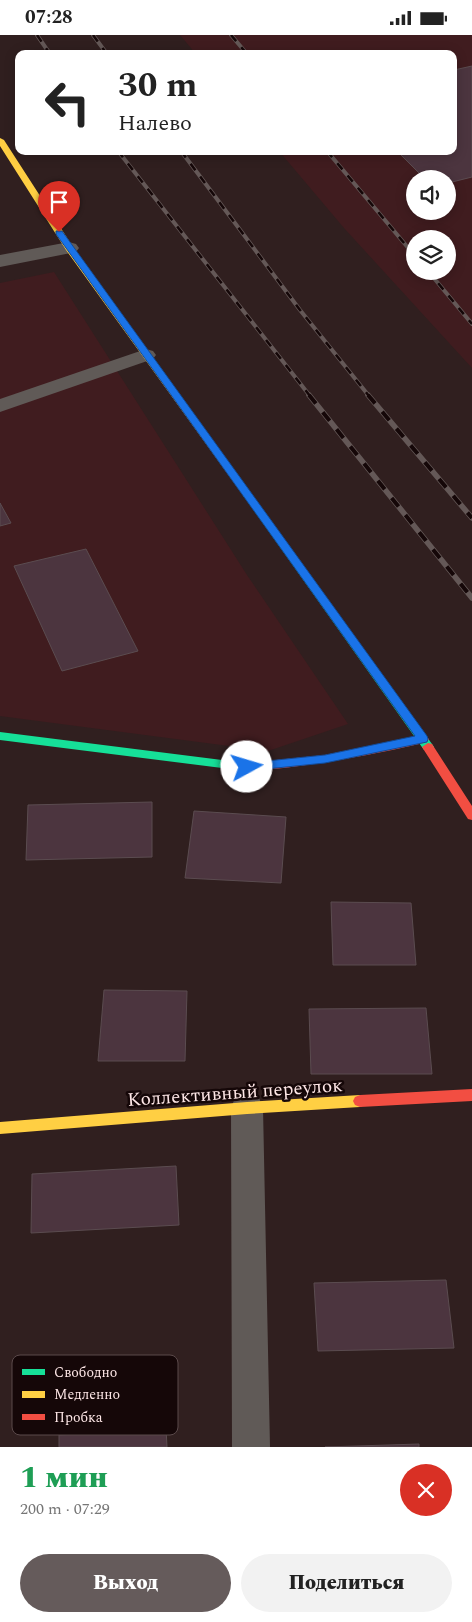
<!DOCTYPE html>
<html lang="ru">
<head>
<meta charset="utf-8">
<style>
	:root { --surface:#fff; --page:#f2f2f2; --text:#222; --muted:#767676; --accent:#655b5b }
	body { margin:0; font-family:Spectral,serif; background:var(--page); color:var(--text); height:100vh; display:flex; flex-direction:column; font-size:19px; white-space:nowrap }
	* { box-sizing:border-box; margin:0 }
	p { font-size:16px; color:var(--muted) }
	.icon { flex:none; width:28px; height:28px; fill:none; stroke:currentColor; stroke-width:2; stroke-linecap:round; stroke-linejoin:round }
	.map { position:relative; height:1412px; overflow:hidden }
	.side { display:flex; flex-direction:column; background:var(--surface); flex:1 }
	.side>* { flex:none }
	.hud { position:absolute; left:15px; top:15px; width:442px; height:105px; border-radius:10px; box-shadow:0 2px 12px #0003; background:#fff; color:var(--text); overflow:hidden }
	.controls { position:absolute; left:406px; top:135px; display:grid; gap:10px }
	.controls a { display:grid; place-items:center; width:50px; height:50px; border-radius:50%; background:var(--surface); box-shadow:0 2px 12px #0003; font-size:25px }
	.pin { position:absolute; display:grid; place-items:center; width:42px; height:42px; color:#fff; margin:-51px -21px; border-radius:50% 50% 50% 0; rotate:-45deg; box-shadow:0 0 5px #0007 }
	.pin .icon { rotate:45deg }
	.me { position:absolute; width:55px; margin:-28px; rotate:84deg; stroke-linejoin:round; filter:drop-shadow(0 0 4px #0008) }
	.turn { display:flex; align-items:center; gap:18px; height:105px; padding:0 20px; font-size:22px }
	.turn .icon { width:65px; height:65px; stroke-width:2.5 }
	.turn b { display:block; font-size:35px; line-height:42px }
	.round { display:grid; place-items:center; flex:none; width:52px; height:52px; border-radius:26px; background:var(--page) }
	.overview { display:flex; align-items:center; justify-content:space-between; height:85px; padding:0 20px }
	h1 { font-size:30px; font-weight:800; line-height:38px; color:#1e9e55 }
	.primary-button { display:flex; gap:10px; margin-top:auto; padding:10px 20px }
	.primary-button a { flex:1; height:58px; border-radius:30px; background:var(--accent); color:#fff; font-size:20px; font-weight:800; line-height:58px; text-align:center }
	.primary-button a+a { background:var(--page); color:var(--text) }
	.status { display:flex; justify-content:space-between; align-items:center; height:35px; padding:0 25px; background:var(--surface); direction:ltr }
	.status svg { height:14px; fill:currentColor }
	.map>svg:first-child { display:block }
	.built { fill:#401c1f; fill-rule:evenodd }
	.building { fill:#4c353f; stroke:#5b4c50 }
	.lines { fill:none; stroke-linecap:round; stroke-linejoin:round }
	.lane { fill:#605a57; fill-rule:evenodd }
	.street { fill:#605a57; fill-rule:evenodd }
	.fast { fill:#16e098; fill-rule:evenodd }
	.slow { fill:#ffcf43; fill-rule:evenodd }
	.jam { fill:#f24e42; fill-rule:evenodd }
	.rail-far1-casing { stroke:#645857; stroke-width:4 }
	.rail-casing { stroke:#645857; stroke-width:5.5 }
	.rail-far1 { stroke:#150708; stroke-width:2.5; stroke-dasharray:8; stroke-linecap:butt }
	.rail { stroke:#150708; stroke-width:4; stroke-dasharray:11; stroke-linecap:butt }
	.route { fill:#1a73e8; stroke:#114b97 }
	.labels { text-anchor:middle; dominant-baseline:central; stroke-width:5; stroke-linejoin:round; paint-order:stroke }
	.street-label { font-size:19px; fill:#fee7e7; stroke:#150708 }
	.key { fill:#150708; stroke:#5b4a4b; stroke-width:1 }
	.key-label { font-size:14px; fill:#fee7e7 }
</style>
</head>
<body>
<div class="status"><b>07:28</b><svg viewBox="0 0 49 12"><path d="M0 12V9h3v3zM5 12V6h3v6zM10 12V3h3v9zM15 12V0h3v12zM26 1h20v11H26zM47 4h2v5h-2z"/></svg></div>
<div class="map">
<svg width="472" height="1412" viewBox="0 0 472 1412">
	<rect width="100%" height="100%" fill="#301f1f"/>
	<path class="built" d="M180,0H472V333L344,193L279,116H454V19H196ZM415,144H448V176H415ZM415,204H448V236H415Z
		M54,237L247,540L348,689L268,716L0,681V248Z"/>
	<path class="building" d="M472,31V142L448,148V144H425L397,116H454V35Z
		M0,468L11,488L0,491Z
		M86,514L138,616L62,636L14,531Z
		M152,767V822L26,825L28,770Z
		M194,776L286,782L281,848L185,843Z
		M331,867L411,868L416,930H333Z
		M104,955L187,956L185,1026H98Z
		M426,973L432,1039H311L309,974Z
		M176,1131L179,1190L31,1198L32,1139Z
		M446,1245L454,1313L318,1316L314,1248Z
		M166,1393L167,1412H59V1400Z
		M419,1409V1412H325Z"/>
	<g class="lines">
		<path class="lane" d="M146,314L153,316L156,320L153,324L0,377V364Z"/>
		<path class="street" d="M69,207L76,209L79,213L76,217L0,232V220Z
			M247,1059L259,1063L263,1073L270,1412H232L231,1073L235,1063Z"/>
		<path class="fast" d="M248,458L251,459L432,709L434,712L432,715H424L245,463L243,461Z
			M0,697L230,726L236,730L230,734L0,705Z"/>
		<path class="slow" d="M0,103L4,105L73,212L251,459L253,461L251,463H245L66,215L0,111Z
			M360,1060L365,1062L367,1066L365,1070L360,1072L247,1079L0,1099V1087L247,1067Z"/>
		<path class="jam" d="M423,700L429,704L427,707C402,714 237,748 224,730L230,726L247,728L325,720Z
			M428,708L432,709L472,771V785L468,784L422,712Z
			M472,1054V1066L360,1072L355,1070L353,1066L355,1062L360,1060Z"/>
		<defs>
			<path id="rail-far1" d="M37,0L50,19
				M93,0L107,19
				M231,0L247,19
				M118,116L310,361
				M181,116L300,275L369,361
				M327,116L415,221
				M428,236L472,289"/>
			<path id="rail" d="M309,360L472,563
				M368,360L472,483"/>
		</defs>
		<use href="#rail-far1" class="rail-far1-casing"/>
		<use href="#rail" class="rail-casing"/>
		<use href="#rail-far1" class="rail-far1"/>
		<use href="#rail" class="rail"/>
	</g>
	<path class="route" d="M56,196H62L427,701L428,704L427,707L325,728L247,736L243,735L241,732L247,728L325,720L415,701L56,199Z"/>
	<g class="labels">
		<g class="street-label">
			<text transform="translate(235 1058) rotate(-4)">Коллективный переулок</text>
		</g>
	</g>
	<rect x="12" y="1320" width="166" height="80" rx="8" class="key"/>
	<rect x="22" y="1334" width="23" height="6" fill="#16e098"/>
	<rect x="22" y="1356" width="23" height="7" fill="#ffcf43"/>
	<rect x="22" y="1379" width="23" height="6" fill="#f24e42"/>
	<g class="key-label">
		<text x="54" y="1342">Свободно</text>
		<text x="54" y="1364">Медленно</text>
		<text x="54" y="1387">Пробка</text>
	</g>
</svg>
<div class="controls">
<a><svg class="icon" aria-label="sound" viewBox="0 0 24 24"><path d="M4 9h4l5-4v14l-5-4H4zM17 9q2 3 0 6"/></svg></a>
<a><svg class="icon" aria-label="layers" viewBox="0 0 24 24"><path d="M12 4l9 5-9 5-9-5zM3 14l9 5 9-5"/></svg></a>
</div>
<div class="pin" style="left:59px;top:197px;background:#d93025"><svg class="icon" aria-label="arrive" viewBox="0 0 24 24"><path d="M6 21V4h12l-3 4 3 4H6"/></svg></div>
<svg class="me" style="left:247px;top:732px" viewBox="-20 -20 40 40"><circle r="19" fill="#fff"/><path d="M0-13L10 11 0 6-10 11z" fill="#1a73e8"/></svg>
<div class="hud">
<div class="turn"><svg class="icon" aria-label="left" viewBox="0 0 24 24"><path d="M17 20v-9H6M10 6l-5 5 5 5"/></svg><div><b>30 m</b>Налево</div></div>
</div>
</div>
<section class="side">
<div class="overview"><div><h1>1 мин</h1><p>200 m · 07:29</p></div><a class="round" style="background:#d93025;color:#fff"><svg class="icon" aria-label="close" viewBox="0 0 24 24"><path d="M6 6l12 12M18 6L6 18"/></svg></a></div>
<div class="primary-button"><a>Выход</a><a>Поделиться</a></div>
</section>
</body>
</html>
